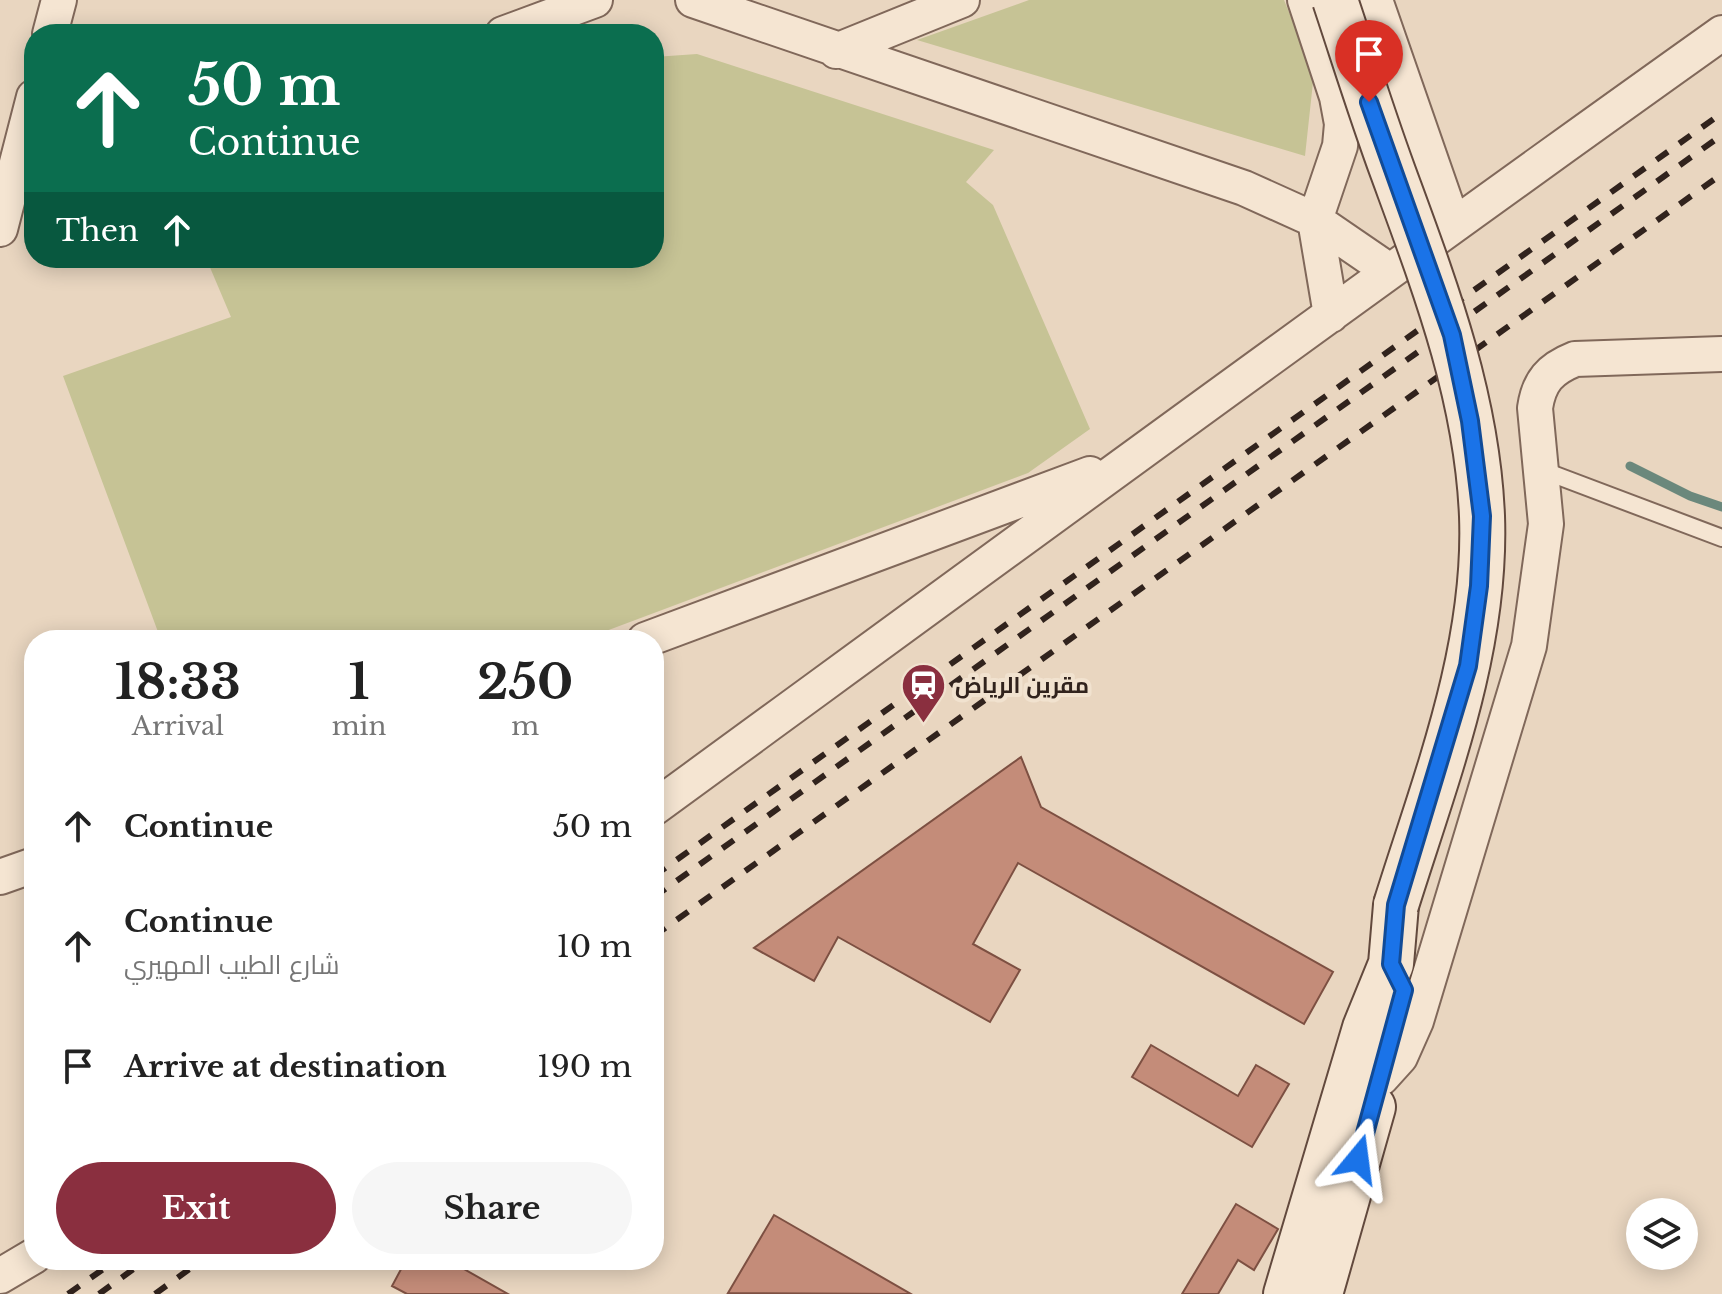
<!DOCTYPE html>
<html lang="en">
<head>
<meta charset="utf-8">
<style>
	:root { --surface:#fff; --page:#f6f6f6; --text:#222; --muted:#767676; --accent:#8a2f3f }
	body { margin:0; font-family:"Libre Baskerville",Cairo,serif; background:var(--page); color:var(--text); height:100vh; display:flex; flex-direction:column; font-size:30px; white-space:nowrap }
	* { box-sizing:border-box; margin:0 }
	p { font-size:26px; color:var(--muted) }
	.icon { flex:none; width:44px; height:44px; fill:none; stroke:currentColor; stroke-width:2; stroke-linecap:round; stroke-linejoin:round }
	.map { position:relative; flex:1; overflow:hidden }
	.panel { position:absolute; left:24px; top:630px; width:640px; height:640px; display:flex; flex-direction:column; background:var(--surface); border-radius:32px; box-shadow:0 4px 20px #0003 }
	.panel>* { flex:none }
	.banner { position:absolute; left:24px; top:24px; width:640px; height:244px; border-radius:32px; box-shadow:0 4px 20px #0003; background:#0b6e4f; color:#fff; overflow:hidden }
	.tools { position:absolute; left:1626px; top:1198px; display:grid; gap:16px }
	.tools a { display:grid; place-items:center; width:72px; height:72px; border-radius:50%; background:var(--surface); box-shadow:0 4px 20px #0003; font-size:40px }
	.pin { position:absolute; display:grid; place-items:center; width:68px; height:68px; color:#fff; margin:-82px -34px; border-radius:50% 50% 50% 0; rotate:-45deg; box-shadow:0 0 8px #0007 }
	.pin .icon { rotate:45deg }
	.me { position:absolute; width:88px; margin:-44px; rotate:16deg; stroke-linejoin:round; filter:drop-shadow(0 0 6px #0008) }
	.turn { display:flex; align-items:center; gap:28px; height:168px; padding:0 32px; font-size:36px }
	.turn .icon { width:104px; height:104px; stroke-width:2.5 }
	.turn b { display:block; font-size:56px; line-height:68px }
	.then { display:flex; align-items:center; height:76px; padding:0 32px; background:#0003; gap:16px; font-size:30px }
	.eta { display:flex; justify-content:space-evenly; align-items:center; height:136px; text-align:center }
	.eta b { font-size:48px; font-weight:700; line-height:56px }
	.button { display:flex; gap:16px; margin-top:auto; padding:16px 32px }
	.button a { flex:1; height:92px; border-radius:48px; background:var(--accent); color:#fff; font-size:32px; font-weight:700; line-height:92px; text-align:center }
	.button a+a { background:var(--page); color:var(--text) }
	ul { padding:0; list-style:none }
	li { display:flex; align-items:center; gap:24px; height:120px; padding:0 32px }
	li div { flex:1 }
	li b { display:block; font-size:30px }
	li em { font-style:normal }
	.map>svg:first-child { display:block }
	.green { fill:#c6c395 }
	.lines { fill:none; stroke-linecap:round; stroke-linejoin:round }
	.stream { stroke:#6b887c; stroke-width:9 }
	.building { fill:#c48c79; stroke:#7d5042; stroke-width:2 }
	.lane-casing { stroke:#80685a; stroke-width:20 }
	.street-casing { stroke:#80685a; stroke-width:38 }
	.secondary-casing { stroke:#62493d; stroke-width:48 }
	.lane { stroke:#f5e5d2; stroke-width:16 }
	.street { stroke:#f5e5d2; stroke-width:34 }
	.secondary { stroke:#f5e5d2; stroke-width:44 }
	.rail { stroke:#31231d; stroke-width:6; stroke-dasharray:14 14; stroke-linecap:butt }
	.secondary-bridge-casing { stroke:#62493d; stroke-width:48; stroke-linecap:butt }
	.secondary-bridge { stroke:#f5e5d2; stroke-width:44 }
	.route-casing { stroke:#114b97; stroke-width:20 }
	.route { stroke:#1a73e8; stroke-width:14 }
	.labels { text-anchor:middle; dominant-baseline:central; stroke-width:8; stroke-linejoin:round; paint-order:stroke }
	.poi-label { font-size:22px; font-weight:bold; fill:#31231d; stroke:#f1e2cf; text-anchor:start }
</style>
</head>
<body>
<div class="map">
<svg width="1722" height="1294" viewBox="0 0 1722 1294">
	<rect width="100%" height="100%" fill="#e9d6c0"/>
	<path class="green" d="M1029,0H1284L1314,73L1305,156L917,40Z
		M697,54L994,150L966,182L993,205L1090,429L1028,473L582,640H161L63,376L231,317L206,258H654V57Z"/>
	<g class="lines">
		<path class="stream" d="M1630,466L1690,496L1722,507"/>
	</g>
	<path class="building" d="M1021,757L1041,807L1333,972L1304,1024L1018,863L973,944L1020,970L990,1022L838,937L814,981L754,948Z
		M1151,1045L1238,1096L1256,1065L1289,1084L1252,1147L1132,1077Z
		M1236,1204L1278,1229L1254,1270L1238,1260L1218,1294H1182Z
		M774,1215L911,1294L728,1293Z
		M406,1260H448L508,1294H407L392,1286Z"/>
	<g class="lines">
		<defs>
			<path id="lane" d="M1542,470L1722,538"/>
			<path id="street" d="M693,0L1244,188L1315,220L1388,270
				M1305,0L1337,97L1342,124L1340,146L1315,220L1331,315
				M1375,0L1453,224
				M50,34L59,0
				M503,34L595,0
				M836,51L962,0
				M0,229L34,97
				M645,640L1090,474
				M654,808C1010,548 1364,288 1722,33
				M0,877L34,865
				M1381,1078L1400,1057L1416,1021L1529,646L1546,524L1535,408C1539,381 1550,369 1575,359L1722,354
				M0,1276L34,1256"/>
			<path id="secondary" d="M1286,1294L1365,1028L1391,964L1396,905
				M1320,1294L1373,1107"/>
		</defs>
		<use href="#lane" class="lane-casing"/>
		<use href="#street" class="street-casing"/>
		<use href="#secondary" class="secondary-casing"/>
		<use href="#lane" class="lane"/>
		<use href="#street" class="street"/>
		<use href="#secondary" class="secondary"/>
		<path class="rail" d="M654,876L1722,113
			M654,897L1722,135
			M654,936L1722,174
			M68,1294L116,1260
			M99,1294L146,1260
			M155,1294L202,1260"/>
		<defs>
			<path id="secondary-bridge" d="M1335,0C1354,57 1372,115 1393,172C1434,284 1477,395 1482,516C1487,650 1435,780 1396,905"/>
		</defs>
		<use href="#secondary-bridge" class="secondary-bridge-casing"/>
		<use href="#secondary-bridge" class="secondary-bridge"/>
	</g>
	<g class="lines">
		<defs>
			<path id="route" d="M1358,1159L1404,990L1391,964L1396,905L1468,666L1479,586L1482,516L1470,421L1452,335L1369,102"/>
		</defs>
		<use href="#route" class="route-casing"/>
		<use href="#route" class="route"/>
	</g>
	<defs>
		<symbol id="station-pin" viewBox="-11 -11 22 30"><path d="M0 17L-7.5 6A9.5 9.5 0 1 1 7.5 6Z" fill="#8a2f3f" stroke="#f1e2cf"/><path d="M-3-6H3Q5-6 5-4V2Q5 4 3 4L4.5 6H3L1.5 4h-3L-3 6H-4.5L-3 4Q-5 4-5 2V-4Q-5-6-3-6ZM-3.5-4v3h7v-3ZM-3.5 1v1.5H-2V1ZM2 1v1.5H3.5V1Z" fill="#fff"/></symbol>
	</defs>
	<g fill-rule="evenodd">
		<use href="#station-pin" x="898" y="660" width="51" height="69"/>
	</g>
	<g class="labels">
		<g class="poi-label">
			<text x="955" y="685">مقرين الرياض</text>
		</g>
	</g>
</svg>
<div class="tools">
<a><svg class="icon" aria-label="layers" viewBox="0 0 24 24"><path d="M12 4l9 5-9 5-9-5zM3 14l9 5 9-5"/></svg></a>
</div>
<div class="pin" style="left:1369px;top:102px;background:#d93025"><svg class="icon" aria-label="arrive" viewBox="0 0 24 24"><path d="M6 21V4h12l-3 4 3 4H6"/></svg></div>
<svg class="me" style="left:1358px;top:1159px" viewBox="-20 -20 40 40"><path d="M0-17L14 15 0 8-14 15z" fill="#1a73e8" stroke="#fff" stroke-width="4"/></svg>
<div class="banner">
<div class="turn"><svg class="icon" aria-label="ahead" viewBox="0 0 24 24"><path d="M12 20V5M6 11l6-6 6 6"/></svg><div><b>50 m</b>Continue</div></div>
<div class="then">Then<svg class="icon" aria-label="ahead" viewBox="0 0 24 24"><path d="M12 20V5M6 11l6-6 6 6"/></svg></div>
</div>
<section class="panel">
<div class="eta">
<div><b>18:33</b><p>Arrival</p></div>
<div><b>1</b><p>min</p></div>
<div><b>250</b><p>m</p></div>
</div>
<ul>
<li><svg class="icon" aria-label="ahead" viewBox="0 0 24 24"><path d="M12 20V5M6 11l6-6 6 6"/></svg><div><b>Continue</b></div><em>50 m</em></li>
<li><svg class="icon" aria-label="ahead" viewBox="0 0 24 24"><path d="M12 20V5M6 11l6-6 6 6"/></svg><div><b>Continue</b><p>شارع الطيب المهيري</p></div><em>10 m</em></li>
<li><svg class="icon" aria-label="arrive" viewBox="0 0 24 24"><path d="M6 21V4h12l-3 4 3 4H6"/></svg><div><b>Arrive at destination</b></div><em>190 m</em></li>
</ul>
<div class="button"><a>Exit</a><a>Share</a></div>
</section>
</div>
</body>
</html>
